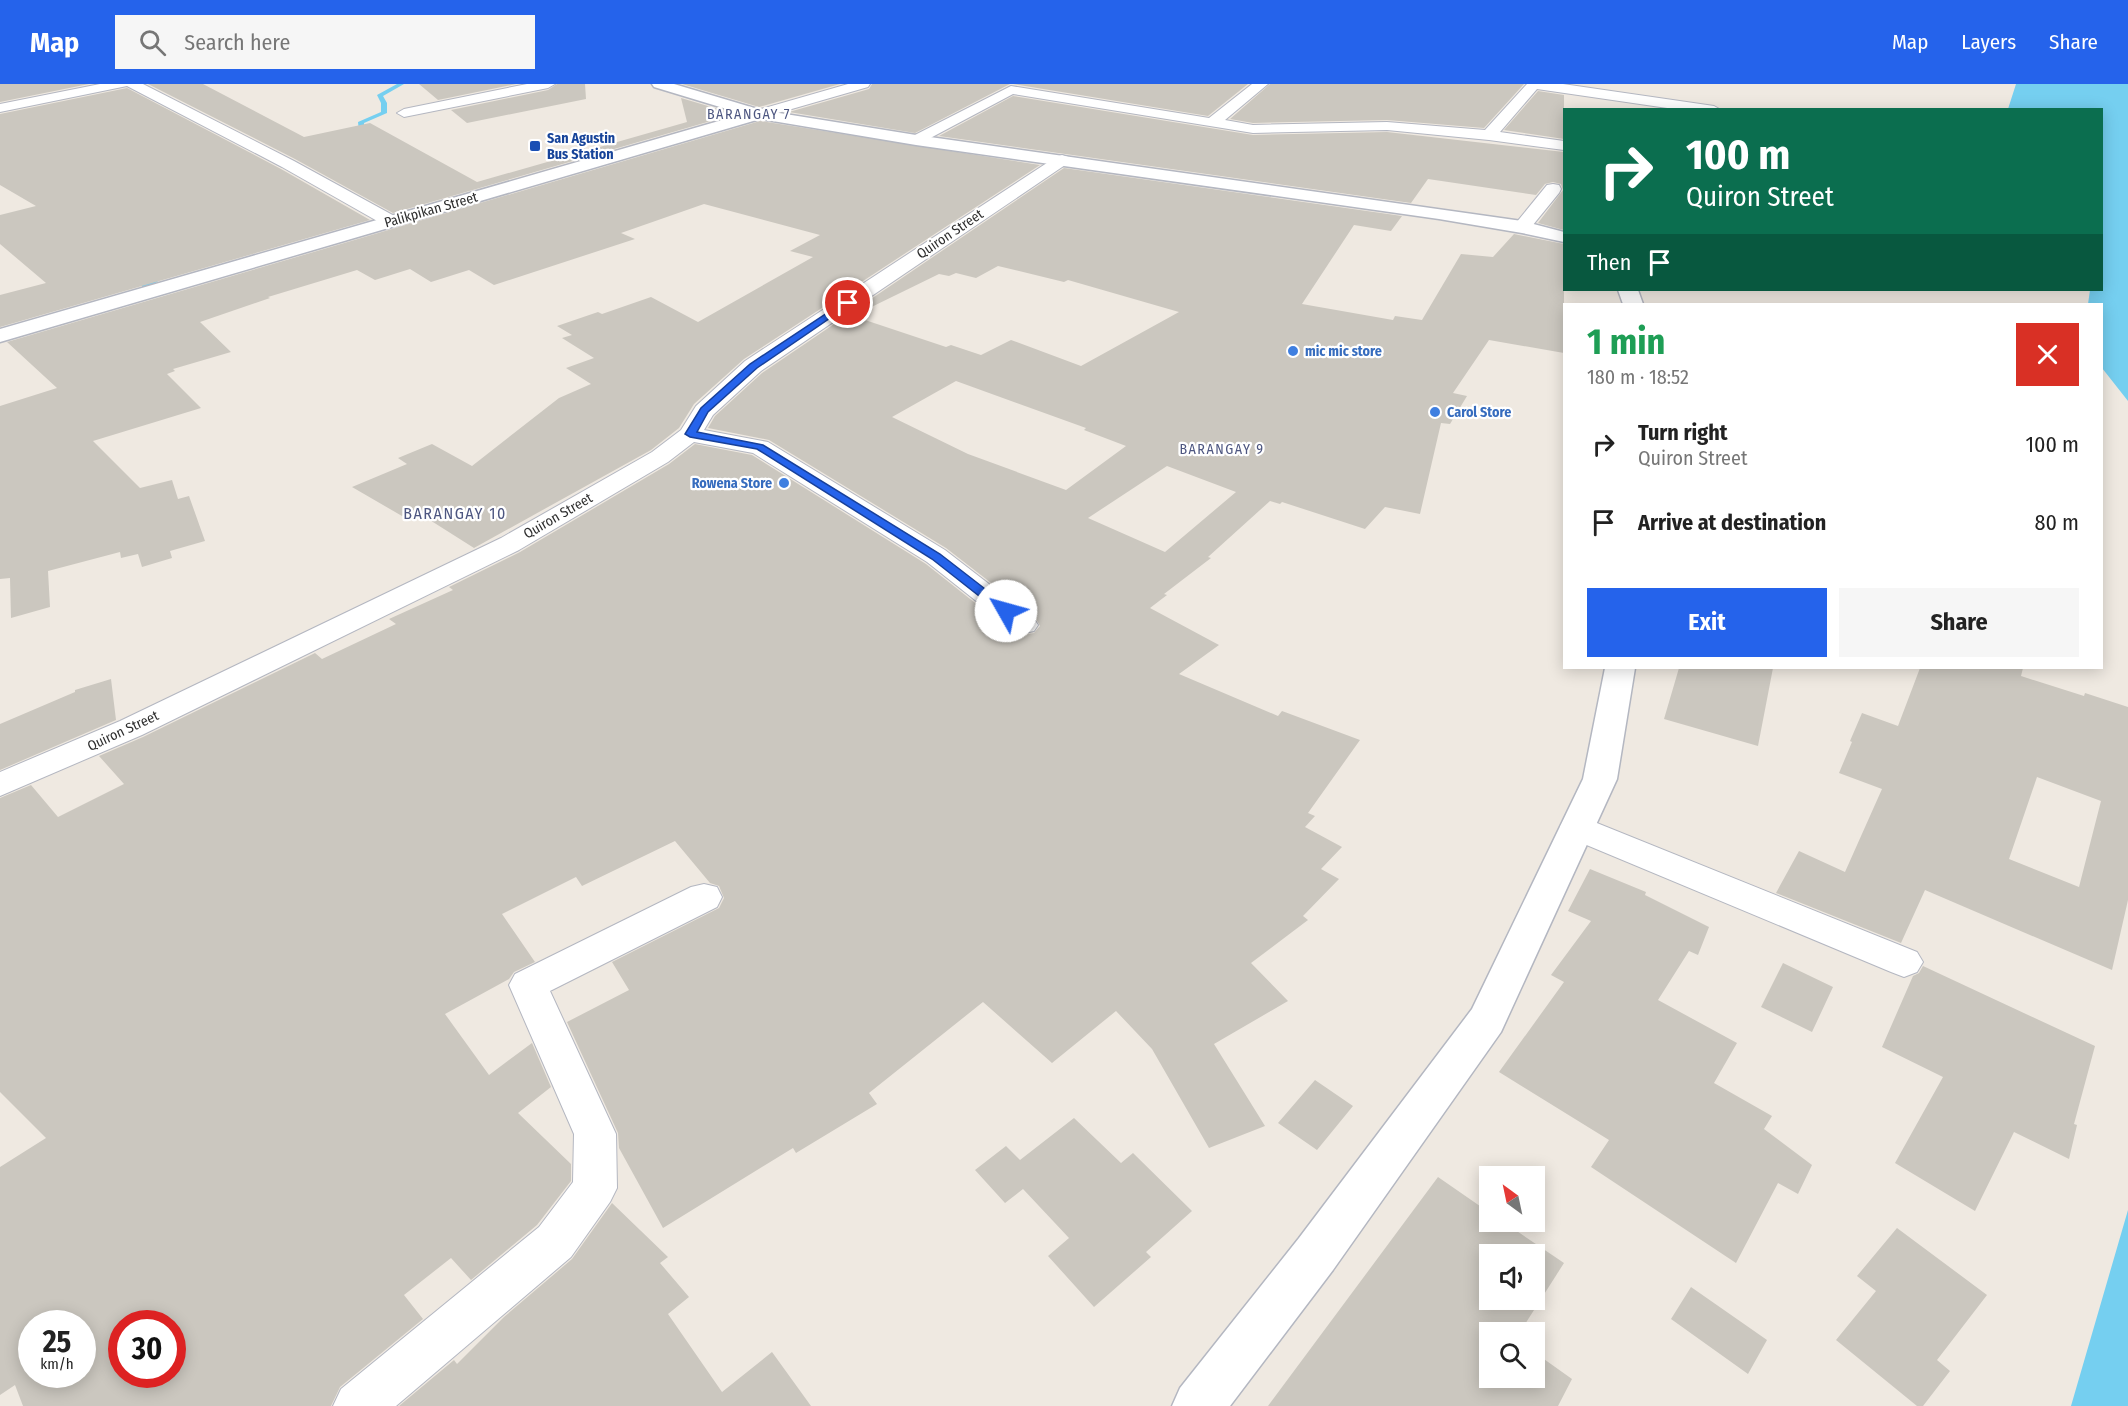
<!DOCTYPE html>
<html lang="en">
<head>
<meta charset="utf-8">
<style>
	:root { --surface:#fff; --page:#f6f6f6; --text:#222; --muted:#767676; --accent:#2563eb }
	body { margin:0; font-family:"Fira Sans Condensed",sans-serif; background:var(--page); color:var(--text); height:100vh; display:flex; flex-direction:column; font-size:22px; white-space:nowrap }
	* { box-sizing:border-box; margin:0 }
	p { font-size:20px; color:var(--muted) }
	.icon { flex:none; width:33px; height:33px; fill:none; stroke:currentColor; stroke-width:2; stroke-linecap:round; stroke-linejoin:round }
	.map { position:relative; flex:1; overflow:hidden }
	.side { position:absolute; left:1563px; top:219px; width:540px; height:366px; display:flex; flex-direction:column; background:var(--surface); border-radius:0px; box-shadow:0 3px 15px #0003 }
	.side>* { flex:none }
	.hud { position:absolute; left:1563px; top:24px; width:540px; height:183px; border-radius:0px; box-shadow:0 3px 15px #0003; background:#0b6e4f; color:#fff; overflow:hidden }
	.needle { width:39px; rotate:327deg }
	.fabs { position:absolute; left:1479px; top:1082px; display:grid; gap:12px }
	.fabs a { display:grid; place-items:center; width:66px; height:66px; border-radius:0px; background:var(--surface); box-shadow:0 3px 15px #0003; font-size:30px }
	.speed { position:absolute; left:18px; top:1226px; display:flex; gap:12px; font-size:30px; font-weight:700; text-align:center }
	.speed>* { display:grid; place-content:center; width:78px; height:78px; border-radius:50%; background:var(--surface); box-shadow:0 3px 15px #0003; line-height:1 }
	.speed small { font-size:15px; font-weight:400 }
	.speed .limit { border:9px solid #d22; background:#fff; color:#111 }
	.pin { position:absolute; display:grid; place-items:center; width:51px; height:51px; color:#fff; margin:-26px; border:3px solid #fff; border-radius:50%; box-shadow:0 2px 6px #0007 }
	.me { position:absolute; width:66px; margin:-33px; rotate:308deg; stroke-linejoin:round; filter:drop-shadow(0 0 4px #0008) }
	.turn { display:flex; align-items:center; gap:21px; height:126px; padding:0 24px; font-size:27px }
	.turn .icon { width:78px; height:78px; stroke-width:2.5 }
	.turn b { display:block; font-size:42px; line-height:51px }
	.then { display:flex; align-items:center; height:57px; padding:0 24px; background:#0003; gap:12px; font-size:22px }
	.round { display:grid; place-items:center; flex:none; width:63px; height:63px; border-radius:0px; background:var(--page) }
	.overview { display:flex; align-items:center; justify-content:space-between; height:102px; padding:0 24px }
	h1 { font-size:36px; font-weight:700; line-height:45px; color:#1e9e55 }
	.primary-button { display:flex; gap:12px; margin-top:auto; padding:12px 24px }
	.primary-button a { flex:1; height:69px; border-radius:0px; background:var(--accent); color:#fff; font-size:24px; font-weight:700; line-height:69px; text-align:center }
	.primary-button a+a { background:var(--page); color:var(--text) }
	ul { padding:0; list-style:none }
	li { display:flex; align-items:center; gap:18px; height:78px; padding:0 24px }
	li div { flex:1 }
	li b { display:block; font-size:22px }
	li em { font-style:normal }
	header { display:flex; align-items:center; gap:36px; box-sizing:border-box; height:84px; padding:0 30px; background:var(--accent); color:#fff }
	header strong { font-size:28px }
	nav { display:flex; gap:33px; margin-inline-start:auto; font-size:21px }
	.search { width:420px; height:54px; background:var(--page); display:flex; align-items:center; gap:15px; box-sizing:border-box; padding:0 21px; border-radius:0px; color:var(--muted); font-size:22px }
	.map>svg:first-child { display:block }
	.water { fill:#75cff0 }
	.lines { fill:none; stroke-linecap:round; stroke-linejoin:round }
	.stream { fill:#75cff0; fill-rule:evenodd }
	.building { fill:#cbc7bf; fill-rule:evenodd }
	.minor-casing { stroke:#b4b7c1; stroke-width:2 }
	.tertiary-casing { stroke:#b4b7c1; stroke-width:3 }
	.minor { fill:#fff; fill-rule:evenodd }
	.tertiary { fill:#fff; fill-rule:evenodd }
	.route { fill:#2563eb; stroke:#184099; stroke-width:1.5 }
	.transit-dot { fill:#1a4fb4; stroke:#fff; stroke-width:2 }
	.shop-dot { fill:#3f7fe0; stroke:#fff; stroke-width:2 }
	.labels { text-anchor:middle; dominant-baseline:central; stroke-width:4.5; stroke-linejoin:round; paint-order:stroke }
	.far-neighbourhood-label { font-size:14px; letter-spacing:1.5px; fill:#4d5680; stroke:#fff }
	.far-transit-label { font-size:14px; font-weight:bold; fill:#164399; stroke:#fff; text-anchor:start }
	.far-street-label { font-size:14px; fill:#2e2e2e; stroke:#fff }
	.far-shop-label { font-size:14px; font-weight:bold; fill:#366cbe; stroke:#fff; text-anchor:start }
	.neighbourhood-label { font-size:16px; letter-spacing:1.5px; fill:#4d5680; stroke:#fff }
</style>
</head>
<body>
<header>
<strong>Map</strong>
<div class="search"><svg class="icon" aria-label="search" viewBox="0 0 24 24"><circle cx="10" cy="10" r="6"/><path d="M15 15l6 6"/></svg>Search here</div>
<nav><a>Map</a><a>Layers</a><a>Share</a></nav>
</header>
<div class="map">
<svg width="2128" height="1322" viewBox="0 0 2128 1322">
	<rect width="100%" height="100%" fill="#efe9e1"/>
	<path class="water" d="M2016,0H2128V317L2102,284V220H2088L2090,206H2102V26L2008,25Z
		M2128,1126V1322H2071Z"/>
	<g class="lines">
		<path class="stream" d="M397,0H404L383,12L387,19V29L364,39L365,56L360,57L358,38L381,28V19L377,11Z
			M160,189L167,191L148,204H142V200Z"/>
	</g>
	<path class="building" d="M0,0H89L0,18Z
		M148,0H203L304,53L370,39L477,98L687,38L681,14L735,30L393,129L295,75Z
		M419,0H516L438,16Z
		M557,0H585L586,15L467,39L451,26L548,6Z
		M682,0H840L759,23Z
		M872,0H1010L915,49L789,28L869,5Z
		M1013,0H1248L1208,32Z
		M1270,0H1524L1484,44L1387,36L1253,39L1230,35Z
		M127,4L281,85L370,136L0,243V211L46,199L0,160V131L36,122L0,101V30Z
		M1538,7L1564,11V55L1504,46Z
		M1013,12L1253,51L1387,48L1564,68V146L1538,139L1563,106L1561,100L1553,98L1545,100L1536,111L1428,95L1411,119L939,52Z
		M760,37L1040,81L744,275L694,320L679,344L651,366L474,464L414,426L402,432L352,403L407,380L398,374L432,360L472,382L559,314L591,300L566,284L594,274L562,254L572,251L557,242L598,228L602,230L651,213L698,238L813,173L790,167L820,151L704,120L621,149L635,155L494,201L469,186L431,198L410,185L375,196L357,186L268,213L270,214L200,238L231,268L173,285L175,287L167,290L201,324L93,357L140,404L172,396L178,415L189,412L205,457L170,467L172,474L142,483L138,470L121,474L120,468L48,487L50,523L11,534L10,494L0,495V322L57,304L7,258Z
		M1064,84L1402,132L1391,147L1354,141L1302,220L1393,236L1395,232L1422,236L1461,170L1493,173L1514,150L1564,160V269L1489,256L1453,309L1467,312L1450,340L1441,339L1420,430L1385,423L1365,445L1282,418L1280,420L1270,417L1208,473L1211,474L1164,510L1167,511L1150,524L1219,561L1179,590L1278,632L1282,627L1360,656L1308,729L1315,732L1305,743L1342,763L1321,785L1339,795L1303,832L1308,836L1251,879L1288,917L1214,960L1265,1042L1209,1064L1152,965L1116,927L1052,979L983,918L869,1009L877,1020L796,1069L793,1064L663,1144L619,1064L618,1049L567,938L629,906L612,878L719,824L724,814L719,802L710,799L675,757L582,802L576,793L502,830L535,878L514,888L509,895L445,930L489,991L532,959L551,1003L518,1029L571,1080V1097L537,1141L471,1196L451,1174L404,1211L423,1235L340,1303L331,1322H23L15,1301L0,1311V1083L46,1054L0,1008V714L31,701L58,733L124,700L99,672L143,653L315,569L322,575L396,540L389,535L453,506L449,503L520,468L669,380L695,360L752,371L926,480L1013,549L1024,551L1034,549L1040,542L1035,533L946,464L769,356L708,344L715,332L762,289ZM998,182L1064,198L1068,196L1179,228L1081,282L1011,256L981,271L951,261L946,263L853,232L939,190L949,192L956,189L976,194ZM956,297L1086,344L1084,346L1126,362L1066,406L968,370L892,333ZM1167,382L1236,408L1165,468L1088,434ZM32,1239H82V1290H32ZM122,1239H172V1290H122Z
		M1679,584H1773L1758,662L1664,635Z
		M1920,584H2023L2021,592L2084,612L2085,609L2128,623V816L2112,886L1925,806L1901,859L1776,809L1799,767L1845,788L1882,705L1839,689L1852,658L1850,657L1862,629L1898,642ZM2037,693L2101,717L2079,803L2009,775Z
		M111,595L116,636L0,686V640L75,608V606Z
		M1590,785L1646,808L1645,811L1709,843L1698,871L1689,867L1658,916L1737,959L1714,999L1772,1032L1764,1045L1812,1081L1798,1110L1778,1099L1736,1179L1591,1083L1609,1056L1499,988L1564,898L1551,891L1591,837L1568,827Z
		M1783,879L1833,903L1812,948L1761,923Z
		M1923,882L2095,962L2074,1040L2077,1041L2069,1075L2014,1048L1975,1127L1895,1079L1943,993L1882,963L1913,892L1919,889Z
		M1315,996L1353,1022L1317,1066L1278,1039Z
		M1074,1034L1121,1079L1133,1069L1192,1127L1146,1168L1151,1173L1094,1223L1048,1172L1069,1154L1023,1105L1005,1119L975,1086L1006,1062L1020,1076Z
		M1438,1093L1490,1129V1137H1502L1564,1179L1520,1248H1490V1293H1534V1268L1572,1295L1558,1322H1268ZM1490,1170H1534V1215H1490Z
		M612,1119L668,1173L660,1179L689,1213L668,1230L722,1308L772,1268L811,1322H399L454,1276L457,1280L504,1233L572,1175Z
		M1897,1144L1987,1211L1937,1276L1950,1287L1923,1322H1917L1836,1256L1876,1207L1857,1192Z
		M1691,1203L1767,1256L1748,1290L1671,1235Z"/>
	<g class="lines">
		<defs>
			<path id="minor" d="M100,0H143L294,77L398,134L401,138L398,142H386L282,83L127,2L0,28V20Z
				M527,0H555L548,4L404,33L397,29L404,25Z
				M848,0H870L868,3L764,33H754L752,30L754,27Z
				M1252,0H1268L1225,36L1253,41L1387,38L1485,46L1527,0H1563L1714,22L1721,26H1681L1537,5L1500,48L1564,57V66L1489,56L1387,46L1253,49L1013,10L921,59H911L908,56L911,53L1011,2L1209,34Z
				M1062,71L1068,73L1070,76L1068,79L761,287L713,331L704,346L768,358L945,466L1034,535L1038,541L1034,547L1024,549L1014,547L927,478L753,369L694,358L668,378L519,466L142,651L0,712V688L120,637L501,454L652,368L681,346L696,322L745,277L1056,73Z
				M1553,100L1559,101L1561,105L1559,109L1528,147H1516L1513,143L1516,139L1547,101Z
				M1577,731L1917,868L1923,878L1917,888L1904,893L1891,888L1565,752L1560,743L1565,734Z
				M704,800L717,803L722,813L717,823L550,907L616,1050L617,1104L610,1118L571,1173L396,1322H333L341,1305L539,1143L573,1098L574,1050L509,901L515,890L691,803Z"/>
			<path id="tertiary" d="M652,0H674L761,26L916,51L1522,137L1564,148V158L1522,149L1439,135L916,61L760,35L0,258V245L743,30L654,3Z
				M1618,206H1638L1643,220H1623Z
				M1605,584H1635L1617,695L1501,948L1333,1186L1230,1322H1172L1180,1304L1299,1154L1472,925L1583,695Z"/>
		</defs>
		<use href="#minor" class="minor-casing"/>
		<use href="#tertiary" class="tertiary-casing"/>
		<use href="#minor" class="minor"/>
		<use href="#tertiary" class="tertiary"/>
	</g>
	<path class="route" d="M845,217L852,219L757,284L708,328L697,348L763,361L940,470L1011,525V530H1002L932,475L757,365L690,353L685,350L701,324L750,280Z"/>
	<rect class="transit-dot" x="529" y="56" width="12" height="12" rx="3"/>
	<g class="shop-dot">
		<circle cx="1293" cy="267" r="6"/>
		<circle cx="1435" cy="328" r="6"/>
		<circle cx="784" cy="399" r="6"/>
	</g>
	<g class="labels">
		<g class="far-neighbourhood-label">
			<text x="749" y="30">BARANGAY 7</text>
			<text x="1222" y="365">BARANGAY 9</text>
		</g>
		<g class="far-transit-label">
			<text x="547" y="54">San Agustin<tspan x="547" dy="16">Bus Station</tspan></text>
		</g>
		<g class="far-street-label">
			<text transform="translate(431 126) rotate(-16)">Palikpikan Street</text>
			<text transform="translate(950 150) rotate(-34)">Quiron Street</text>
			<text transform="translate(558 432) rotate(-30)">Quiron Street</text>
			<text transform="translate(123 647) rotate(-25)">Quiron Street</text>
		</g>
		<g class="far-shop-label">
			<text x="1305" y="267">mic mic store</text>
			<text x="1447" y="328">Carol Store</text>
			<text x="772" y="399" text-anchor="end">Rowena Store</text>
		</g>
		<g class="neighbourhood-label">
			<text x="455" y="429">BARANGAY 10</text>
		</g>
	</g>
</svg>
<div class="fabs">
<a><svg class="needle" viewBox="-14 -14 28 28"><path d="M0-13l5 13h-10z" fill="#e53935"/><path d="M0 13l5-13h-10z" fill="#767676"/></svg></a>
<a><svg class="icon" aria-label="sound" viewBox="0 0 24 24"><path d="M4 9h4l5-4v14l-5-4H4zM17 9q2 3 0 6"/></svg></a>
<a><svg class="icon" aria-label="search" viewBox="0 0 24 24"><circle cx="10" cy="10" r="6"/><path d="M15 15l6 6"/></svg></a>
</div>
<div class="speed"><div>25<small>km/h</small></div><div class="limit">30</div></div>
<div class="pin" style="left:848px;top:219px;background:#d93025"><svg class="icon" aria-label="arrive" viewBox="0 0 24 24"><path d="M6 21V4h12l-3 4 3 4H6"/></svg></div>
<svg class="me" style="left:1006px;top:527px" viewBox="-20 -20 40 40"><circle r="19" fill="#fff"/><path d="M0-13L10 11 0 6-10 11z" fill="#2563eb"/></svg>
<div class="hud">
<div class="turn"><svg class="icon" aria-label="right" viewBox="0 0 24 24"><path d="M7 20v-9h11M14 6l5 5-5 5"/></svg><div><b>100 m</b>Quiron Street</div></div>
<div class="then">Then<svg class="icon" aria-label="arrive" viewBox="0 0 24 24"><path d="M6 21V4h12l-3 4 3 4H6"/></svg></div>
</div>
<section class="side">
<div class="overview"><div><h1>1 min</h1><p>180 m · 18:52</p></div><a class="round" style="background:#d93025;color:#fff"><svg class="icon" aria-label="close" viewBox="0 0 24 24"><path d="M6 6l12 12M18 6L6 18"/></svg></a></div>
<ul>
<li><svg class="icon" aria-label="right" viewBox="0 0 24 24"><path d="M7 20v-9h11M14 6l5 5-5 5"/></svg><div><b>Turn right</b><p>Quiron Street</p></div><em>100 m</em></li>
<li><svg class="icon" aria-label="arrive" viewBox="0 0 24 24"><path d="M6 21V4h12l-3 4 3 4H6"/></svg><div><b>Arrive at destination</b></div><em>80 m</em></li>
</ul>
<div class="primary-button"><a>Exit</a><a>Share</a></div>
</section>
</div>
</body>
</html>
